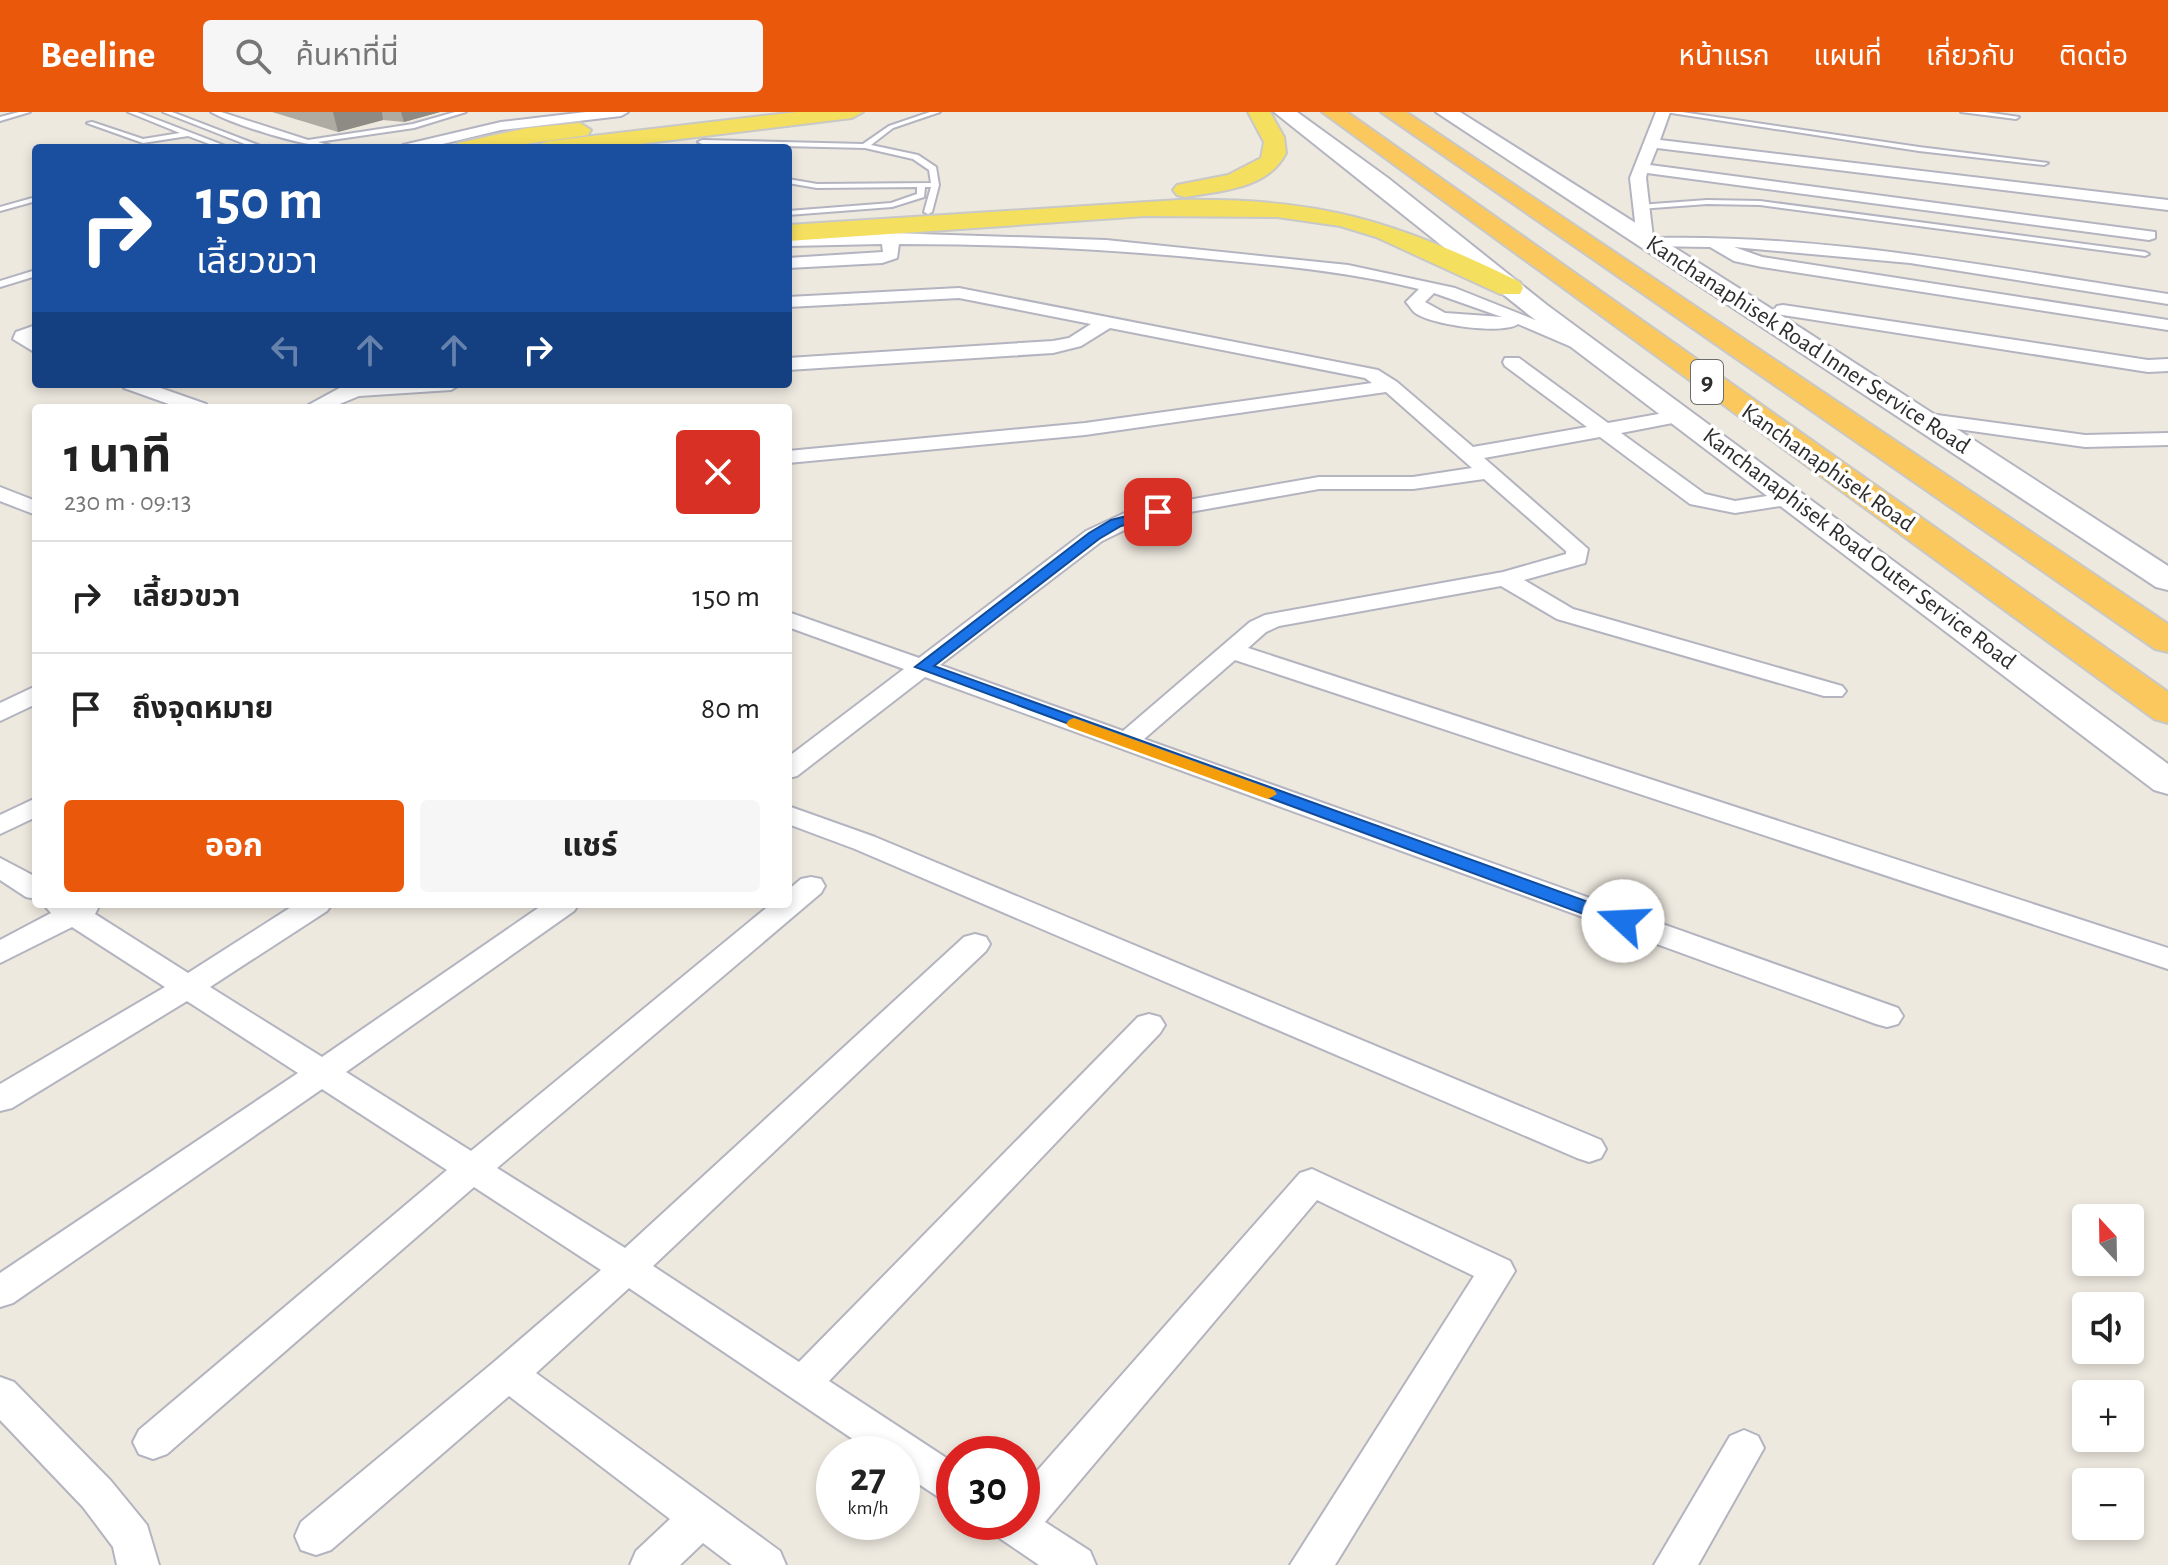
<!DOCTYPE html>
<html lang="th">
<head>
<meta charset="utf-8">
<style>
	:root { --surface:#fff; --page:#f6f6f6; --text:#222; --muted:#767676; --line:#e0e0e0; --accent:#ea580c }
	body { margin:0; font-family:"Alegreya Sans","Noto Sans Thai",sans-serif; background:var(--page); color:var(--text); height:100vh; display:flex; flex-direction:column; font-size:30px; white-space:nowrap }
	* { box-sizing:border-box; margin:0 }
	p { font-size:26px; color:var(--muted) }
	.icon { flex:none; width:44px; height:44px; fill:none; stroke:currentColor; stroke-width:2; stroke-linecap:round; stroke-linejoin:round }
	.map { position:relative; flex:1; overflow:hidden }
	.panel { position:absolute; left:32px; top:292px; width:760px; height:504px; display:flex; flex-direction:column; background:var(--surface); border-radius:8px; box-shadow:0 4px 12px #0003 }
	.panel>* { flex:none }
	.banner { position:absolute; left:32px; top:32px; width:760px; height:244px; border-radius:8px; box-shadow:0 4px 12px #0003; background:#1a4fa0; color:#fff; overflow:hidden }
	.needle { width:52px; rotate:338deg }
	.buttons { position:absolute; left:2072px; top:1092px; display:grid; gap:16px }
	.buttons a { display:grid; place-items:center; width:72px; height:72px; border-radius:8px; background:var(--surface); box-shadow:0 4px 12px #0003; font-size:40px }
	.speed { position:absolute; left:816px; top:1324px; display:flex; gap:16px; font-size:40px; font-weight:700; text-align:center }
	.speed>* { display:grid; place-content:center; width:104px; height:104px; border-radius:50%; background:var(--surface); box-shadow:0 4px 12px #0003; line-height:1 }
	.speed small { font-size:20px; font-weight:400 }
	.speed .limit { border:12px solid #d22; background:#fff; color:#111 }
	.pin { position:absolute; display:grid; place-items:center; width:68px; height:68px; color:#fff; margin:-34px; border-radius:16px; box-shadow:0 4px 12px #0006 }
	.me { position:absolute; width:88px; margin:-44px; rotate:290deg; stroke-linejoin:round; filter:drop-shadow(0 0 6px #0008) }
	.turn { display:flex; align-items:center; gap:28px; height:168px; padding:0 32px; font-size:36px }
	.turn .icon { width:104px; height:104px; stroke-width:2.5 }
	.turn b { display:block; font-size:56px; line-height:68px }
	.lanes { display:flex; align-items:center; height:76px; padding:0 32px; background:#0003; justify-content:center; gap:40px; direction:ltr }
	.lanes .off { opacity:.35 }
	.round { display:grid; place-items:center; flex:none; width:84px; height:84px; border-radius:8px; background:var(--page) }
	.head { display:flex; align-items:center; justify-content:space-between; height:136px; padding:0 32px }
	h1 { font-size:48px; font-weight:700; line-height:60px }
	.primary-button { display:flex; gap:16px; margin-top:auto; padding:16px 32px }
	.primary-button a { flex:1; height:92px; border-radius:8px; background:var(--accent); color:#fff; font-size:32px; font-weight:700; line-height:92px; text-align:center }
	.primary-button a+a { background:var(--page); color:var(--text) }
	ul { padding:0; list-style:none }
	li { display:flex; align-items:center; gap:24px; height:112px; padding:0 32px; border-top:2px solid var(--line) }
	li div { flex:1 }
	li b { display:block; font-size:30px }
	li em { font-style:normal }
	header { display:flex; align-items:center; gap:48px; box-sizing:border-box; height:112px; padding:0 40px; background:var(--accent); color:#fff }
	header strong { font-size:38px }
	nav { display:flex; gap:44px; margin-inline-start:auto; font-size:28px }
	.search { width:560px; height:72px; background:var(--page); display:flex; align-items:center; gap:20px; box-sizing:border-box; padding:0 28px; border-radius:8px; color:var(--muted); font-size:30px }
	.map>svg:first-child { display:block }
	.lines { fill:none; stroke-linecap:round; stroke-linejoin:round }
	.service-casing { stroke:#b3b4c0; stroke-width:4 }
	.minor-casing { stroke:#b3b4c0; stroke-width:4 }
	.secondary-casing { stroke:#b3b4c0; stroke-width:4 }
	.primary-casing { stroke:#c8c8c8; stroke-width:4 }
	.trunk-casing { stroke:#c8c8c8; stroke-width:4 }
	.service { fill:#fff; fill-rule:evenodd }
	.minor { fill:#fff; fill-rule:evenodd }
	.secondary { fill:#fff; fill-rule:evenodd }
	.primary { fill:#f4df5f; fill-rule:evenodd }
	.trunk { fill:#fac85c; fill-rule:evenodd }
	.wall { fill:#aeaba3 }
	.shaded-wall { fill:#8d8b84 }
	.route { fill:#1a73e8; stroke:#114b97; stroke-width:2 }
	.slow { fill:#f59e0b }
	.labels { text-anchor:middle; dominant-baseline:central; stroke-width:7; stroke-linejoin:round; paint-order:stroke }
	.far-street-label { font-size:24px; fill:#2d2d2d; stroke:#fff }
	.shield { fill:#fff; stroke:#6c6c6c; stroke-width:2 }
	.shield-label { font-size:26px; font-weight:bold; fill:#2d2d2d }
</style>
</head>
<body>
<header>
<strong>Beeline</strong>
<div class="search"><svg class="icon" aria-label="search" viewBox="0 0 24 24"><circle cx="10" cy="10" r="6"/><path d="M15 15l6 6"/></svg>ค้นหาที่นี่</div>
<nav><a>หน้าแรก</a><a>แผนที่</a><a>เกี่ยวกับ</a><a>ติดต่อ</a></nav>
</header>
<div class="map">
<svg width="2168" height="1453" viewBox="0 0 2168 1453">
	<rect width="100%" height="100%" fill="#eee9df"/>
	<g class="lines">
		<defs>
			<path id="service" d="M19,0H30L0,9V5Z
				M128,0H137L231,36H220L188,24L143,31L87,11L92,10L143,27L180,21Z
				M163,0H172L266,36H255Z
				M211,0H221L308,28L413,12L455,0H466L414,16L318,30L338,36C309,36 236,14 211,0Z
				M930,0H940L893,16L871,33L918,43L936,55L939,73L932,100L928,102L924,100L931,75H925L924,85L892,95L788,103V99L891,91L917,82V75L817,76L788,71V67L817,72L931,71L929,58L913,47L865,36L702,32L698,30L702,28L863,32L889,14Z
				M1665,0H1682L1919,35L2048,51L2044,53L1919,39Z
				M1961,0H1985L2019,5L2016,7Z
				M36,85V89L0,99V95Z
				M1707,88L1760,89L2145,140L2149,142L2145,144L1760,93L1707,92L1639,97L1635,95L1639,93Z
				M36,158V164L0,175V169Z"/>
			<path id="minor" d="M586,0H628L621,4L501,18L426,36H401L403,33L501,10Z
				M1656,0H1670L1660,28L2168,88V98L1657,36L1650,53L2155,120V126L2149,128L1647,61L1646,66L1653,126C1827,122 1996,156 2168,182V192L1910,151L1734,135L1762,145L2168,208V218L1762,155L1734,149L1710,135L1645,134L1637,127L1630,66Z
				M890,121L1106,128L1348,153L1455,176L1593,231L1596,235L1587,241L1581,239L1518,212C1503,223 1429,213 1414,200C1413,199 1407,191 1406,190L1419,177C1354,161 1287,154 1220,148C1113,137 1006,132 899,132L897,146L882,151L788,156V146L883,140L882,132L788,134V124ZM1434,181L1502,205L1445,201L1425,190Z
				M959,176L1378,258L1397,270L1473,335L1587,315L1505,254L1503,250L1505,246H1519L1608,311L1681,298L1688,300L1691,304L1688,308L1621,321L1705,382L1735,389L1792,380L1800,381L1803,386L1800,391L1735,401L1690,392L1600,325L1484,346L1588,437L1585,451L1524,468L1573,497L1842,574L1846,579L1842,584H1824L1557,507L1501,474L1279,514L1266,520L1248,536L2168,836V857L1235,548L1144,627L1898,896L1903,904L1898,912L1887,915L1876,912L925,565L797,664L788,666V645L904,557L788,515V500L919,546L1086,419L1131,398L1319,365H1413L1472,356L1386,280L1085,323L788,351V339L1085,311L1372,271L1365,266L1110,216L1081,234L1053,241L788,258V246L1053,229L1069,226L1091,212L959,186L788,195V185ZM1484,367L1566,439V442L1503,460L1265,503L1250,510L1123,619L940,553L1102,429L1145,408L1319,377H1413Z
				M1783,193L2148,248L2168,247V259L2148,260L1777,202L1774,198L1777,194Z
				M36,213V225L33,226L36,227V241L13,227L16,220Z
				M121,272H149L206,292L209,296H180L124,276Z
				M347,272H461L451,278L359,284L330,296H303Z
				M1922,301L2085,323L2168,321V333L2085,335L1915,311L1912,307Z
				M0,375L36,389V403L0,389Z
				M36,574V592L0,609V591Z
				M36,686V705L0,722V703Z
				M788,694L875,725L1601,1028L1606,1037L1601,1046L1589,1050L1577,1046L855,737L788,712Z
				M0,746L36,765V787L26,785L0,768Z
				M811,765L821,767L825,774L821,781L497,1056L625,1136L964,825L975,822L986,825L990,832L986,839L653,1154L799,1250L1138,905L1149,902L1160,905L1165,913L1160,921L829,1269L954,1351V1391L940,1386L902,1361V1342H875L629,1176L536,1261L780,1439L786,1453H732L703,1431L680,1453H630L636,1439L670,1407L509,1284L331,1438L316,1443L301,1438L295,1424L301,1410L494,1250L601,1158L474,1075L167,1342L153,1347L139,1342L133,1330L139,1318L447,1058L322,977L13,1191L0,1195V1161L298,961L187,889L12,996L0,999V972L165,875L72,815L0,851V828L51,801L43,792H100L95,802L188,861L296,792H332L327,799L210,875L322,945L544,792H579L574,799L346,960L471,1039L771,792H788V778L801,767Z
				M1312,1057L1510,1149L1515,1159L1335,1453H1290L1474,1164L1317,1088L1045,1410L1090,1439L1096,1453H1039L995,1423L989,1410H1022V1376L1300,1061Z
				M0,1265L14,1270L111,1369L147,1413L159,1453H117L113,1435L83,1395L0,1308Z
				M1744,1318L1758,1324L1764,1336L1698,1453H1654L1730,1324Z"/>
			<path id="secondary" d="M1274,0H1297L1388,66L1547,193L2168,652V682L2154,678L1529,203Z
				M1436,0H1460L1767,194L2168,454V478L2156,475Z"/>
			<path id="primary" d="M797,0H863L852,6L607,36H539L542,31L550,29Z
				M1248,0H1270L1284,25L1286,41C1268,77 1221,79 1185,85L1177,83L1173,78L1177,73L1228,63L1261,46L1264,30Z
				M580,11L591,18L588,23L498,36H455L458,31L528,16Z
				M1178,88C1318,85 1395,109 1520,170L1523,176L1520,182H1500L1376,125L1340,114L1277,105L1145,104L788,129V113Z"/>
			<path id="trunk" d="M1322,0H1347L2168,580V611L2154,607Z
				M1381,0H1406L2168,512V540L2155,537Z"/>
		</defs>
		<use href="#service" class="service-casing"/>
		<use href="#minor" class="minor-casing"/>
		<use href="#secondary" class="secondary-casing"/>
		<use href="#primary" class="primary-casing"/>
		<use href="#trunk" class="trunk-casing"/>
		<use href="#service" class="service"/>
		<use href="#minor" class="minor"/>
		<use href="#secondary" class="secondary"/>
		<use href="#primary" class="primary"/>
		<use href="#trunk" class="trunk"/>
	</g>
	<path class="wall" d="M272,0H440L404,10L383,8L338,20Z"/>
	<path class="shaded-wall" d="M333,0H382L383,8L338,20Z
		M401,0H440L404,10Z"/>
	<path class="route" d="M1158,396L1163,397V403L1121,414L1099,427L934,554L1630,805L1632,809L1630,814H1616L915,555L1089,421L1111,408Z"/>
	<path class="slow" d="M1074,606L1274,678L1277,682L1268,687L1262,685L1069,615L1066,612L1069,608Z"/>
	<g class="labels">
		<g class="far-street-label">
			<text transform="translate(1808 233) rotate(33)">Kanchanaphisek Road Inner Service Road</text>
			<text transform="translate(1828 356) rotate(35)">Kanchanaphisek Road</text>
			<text transform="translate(1859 437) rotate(37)">Kanchanaphisek Road Outer Service Road</text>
		</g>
		<rect class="shield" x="1691" y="248" width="32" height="44" rx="6"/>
		<g class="shield-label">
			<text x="1707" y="270">9</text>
		</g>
	</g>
</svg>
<div class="buttons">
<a><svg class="needle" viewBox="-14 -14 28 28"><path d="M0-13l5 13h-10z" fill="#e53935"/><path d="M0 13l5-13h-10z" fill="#767676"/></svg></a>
<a><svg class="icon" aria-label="sound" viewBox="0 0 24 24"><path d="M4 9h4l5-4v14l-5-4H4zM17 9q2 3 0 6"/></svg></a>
<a>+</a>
<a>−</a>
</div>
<div class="speed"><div>27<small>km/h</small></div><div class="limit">30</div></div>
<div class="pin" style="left:1158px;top:400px;background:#d93025"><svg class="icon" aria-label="arrive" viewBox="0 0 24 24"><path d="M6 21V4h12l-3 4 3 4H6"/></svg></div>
<svg class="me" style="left:1623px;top:809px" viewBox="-20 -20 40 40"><circle r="19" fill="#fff"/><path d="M0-13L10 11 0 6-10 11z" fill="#1a73e8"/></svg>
<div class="banner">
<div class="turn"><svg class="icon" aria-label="right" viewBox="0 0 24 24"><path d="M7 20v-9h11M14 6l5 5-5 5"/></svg><div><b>150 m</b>เลี้ยวขวา</div></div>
<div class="lanes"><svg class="icon off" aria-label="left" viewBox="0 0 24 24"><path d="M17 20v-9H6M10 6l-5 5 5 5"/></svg><svg class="icon off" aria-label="ahead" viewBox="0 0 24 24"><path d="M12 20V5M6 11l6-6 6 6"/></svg><svg class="icon off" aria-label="ahead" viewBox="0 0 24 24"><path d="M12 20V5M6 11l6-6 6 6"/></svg><svg class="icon" aria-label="right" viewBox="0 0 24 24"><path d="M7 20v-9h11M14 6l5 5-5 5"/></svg></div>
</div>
<section class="panel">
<div class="head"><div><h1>1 นาที</h1><p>230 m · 09:13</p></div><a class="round" style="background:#d93025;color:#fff"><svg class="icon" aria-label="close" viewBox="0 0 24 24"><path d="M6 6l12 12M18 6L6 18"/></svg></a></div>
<ul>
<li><svg class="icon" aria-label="right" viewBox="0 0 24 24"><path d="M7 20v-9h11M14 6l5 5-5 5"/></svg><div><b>เลี้ยวขวา</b></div><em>150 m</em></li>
<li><svg class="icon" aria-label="arrive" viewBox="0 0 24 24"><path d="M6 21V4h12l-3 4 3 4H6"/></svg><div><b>ถึงจุดหมาย</b></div><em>80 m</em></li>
</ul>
<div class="primary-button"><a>ออก</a><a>แชร์</a></div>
</section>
</div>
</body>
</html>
